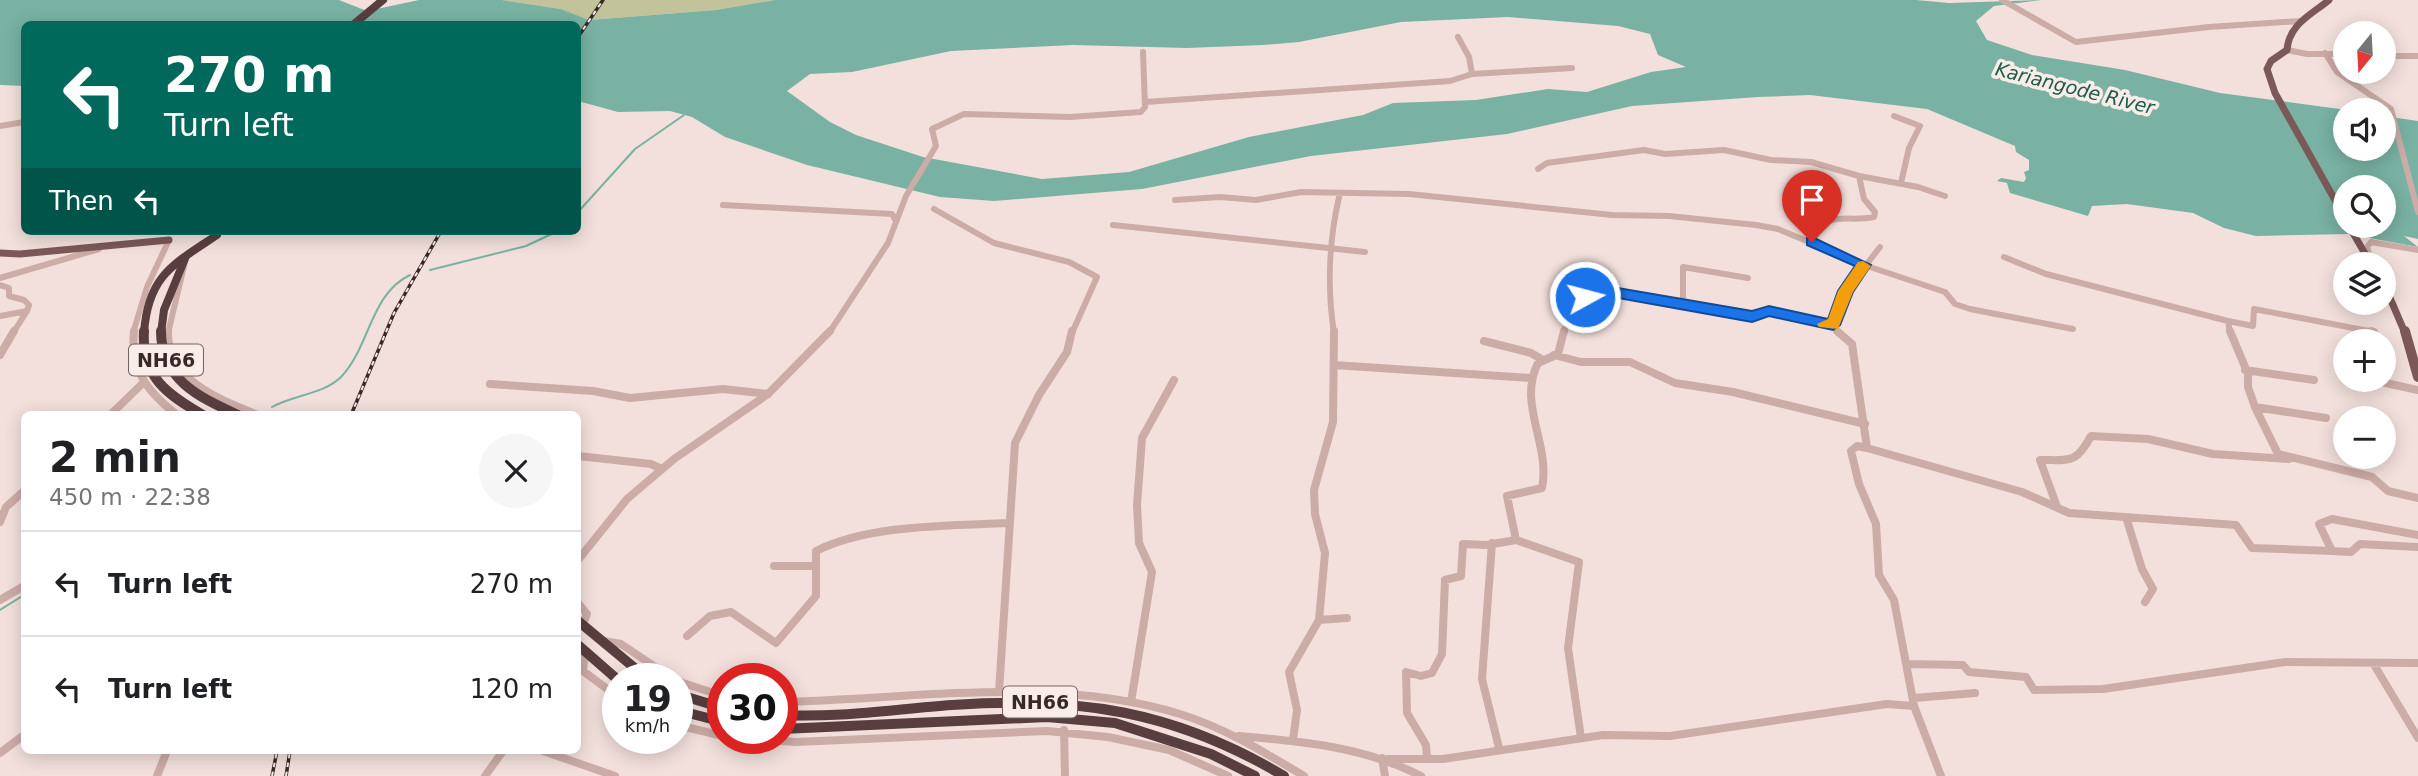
<!DOCTYPE html>
<html lang="en">
<head>
<meta charset="utf-8">
<style>
	:root { --surface:#fff; --page:#f6f6f6; --text:#202124; --muted:#757577; --line:#e0e0e0 }
	body { margin:0; font-family:"DejaVu Sans",sans-serif; background:var(--page); color:var(--text); height:100vh; display:flex; flex-direction:column; font-size:26px; white-space:nowrap }
	* { box-sizing:border-box; margin:0 }
	p { font-size:23px; color:var(--muted) }
	.icon { flex:none; width:38px; height:38px; fill:none; stroke:currentColor; stroke-width:2; stroke-linecap:round; stroke-linejoin:round }
	.map { position:relative; flex:1; overflow:hidden }
	.drawer { position:absolute; left:21px; top:411px; width:560px; height:343px; display:flex; flex-direction:column; background:var(--surface); border-radius:10px; box-shadow:0 4px 18px #0003 }
	.drawer>* { flex:none }
	.banner { position:absolute; left:21px; top:21px; width:560px; height:214px; border-radius:10px; box-shadow:0 4px 18px #0003; background:#00695c; color:#fff; overflow:hidden }
	.needle { width:46px; rotate:198deg }
	.controls { position:absolute; left:2333px; top:21px; display:grid; gap:14px }
	.controls a { display:grid; place-items:center; width:63px; height:63px; border-radius:50%; background:var(--surface); box-shadow:0 4px 18px #0003; font-size:35px }
	.speed { position:absolute; left:602px; top:663px; display:flex; gap:14px; font-size:35px; font-weight:700; text-align:center }
	.speed>* { display:grid; place-content:center; width:91px; height:91px; border-radius:50%; background:var(--surface); box-shadow:0 4px 18px #0003; line-height:1 }
	.speed small { font-size:18px; font-weight:400 }
	.speed .limit { border:10px solid #d22; background:#fff; color:#111 }
	.pin { position:absolute; display:grid; place-items:center; width:60px; height:60px; color:#fff; margin:-72px -30px; border-radius:50% 50% 50% 0; rotate:-45deg; box-shadow:0 0 7px #0007 }
	.pin .icon { rotate:45deg }
	.me { position:absolute; width:77px; margin:-38px; rotate:83deg; stroke-linejoin:round; filter:drop-shadow(0 0 5px #0008) }
	.turn { display:flex; align-items:center; gap:24px; height:147px; padding:0 28px; font-size:32px }
	.turn .icon { width:91px; height:91px; stroke-width:2.5 }
	.turn b { display:block; font-size:49px; line-height:60px }
	.then { display:flex; align-items:center; height:66px; padding:0 28px; background:#0003; gap:14px; font-size:26px }
	.round { display:grid; place-items:center; flex:none; width:74px; height:74px; border-radius:37px; background:var(--page) }
	.summary { display:flex; align-items:center; justify-content:space-between; height:119px; padding:0 28px }
	h1 { font-size:42px; font-weight:700; line-height:52px }
	ul { padding:0; list-style:none }
	li { display:flex; align-items:center; gap:21px; height:105px; padding:0 28px; border-top:2px solid var(--line) }
	li div { flex:1 }
	li b { display:block; font-size:26px }
	li em { font-style:normal }
	.map>svg:first-child { display:block }
	.green { fill:#c2c39b }
	.water { fill:#79b2a2; fill-rule:evenodd }
	.lines { fill:none; stroke-linecap:round; stroke-linejoin:round }
	.stream { stroke:#79b2a2; stroke-width:2 }
	.minor-far1 { stroke:#ccaca7; stroke-width:6 }
	.minor { stroke:#ccaca7; stroke-width:8 }
	.major-far1 { stroke:#7b5958; stroke-width:7 }
	.major { stroke:#7b5958; stroke-width:10 }
	.highway-far1 { stroke:#593e3f; stroke-width:8 }
	.highway { stroke:#593e3f; stroke-width:10 }
	.rail-casing { stroke:#382828; stroke-width:3.5 }
	.rail { stroke:#faece8; stroke-width:2; stroke-dasharray:4.5; stroke-linecap:butt }
	.route { fill:#1a73e8; stroke:#114b97; stroke-width:2 }
	.slow { fill:#f59e0b }
	.labels { text-anchor:middle; dominant-baseline:central; stroke-width:7; stroke-linejoin:round; paint-order:stroke }
	.far-water-label { font-size:19px; font-style:italic; fill:#1b5c4b; stroke:#faece8 }
	.shield { fill:#faece8; stroke:#726362; stroke-width:2 }
	.shield-label { font-size:19px; font-weight:bold; fill:#382828 }
</style>
</head>
<body>
<div class="map">
<svg width="2418" height="776" viewBox="0 0 2418 776">
	<rect width="100%" height="100%" fill="#f3e0dc"/>
	<path class="green" d="M502,0H775L716,10L589,20L561,9Z"/>
	<path class="water" d="M0,0H339L367,11L419,0H502L561,9L589,20L716,10L775,0H1916L1949,3L2041,0L1994,6L1976,21L1987,40L2032,55L2125,70L2220,93L2347,110L2345,149H2384V116L2418,121V239L2404,236L2418,247L2348,234L2256,236L2224,228L2193,213L2127,204L2092,206L2088,216L2010,193L2007,183L1997,181L2001,178L2024,182L2026,178L2024,172L2029,170V160L2016,152L2015,146L1927,109L1810,95L1758,97L1632,106L1507,134L1311,156L1142,189L994,201L940,197L807,165L725,137L692,117L670,111L618,112L578,101V24H24V86L0,85ZM1508,17L1618,26L1650,34L1658,55L1686,67L1651,72L1587,92L1548,89L1476,100L1393,103L1363,115L1249,137L1129,172L1042,179L923,157L856,135L830,122L787,91L810,74L852,72L951,51L1073,45L1187,48L1263,45L1299,42L1401,22ZM2345,187H2384V226H2345Z"/>
	<g class="lines">
		<path class="stream" d="M578,212L635,149L684,115
			M430,270L526,246L558,231
			M272,407C293,395 324,394 341,377C370,347 370,294 410,275
			M0,610L24,595"/>
		<path class="minor-far1" d="M2002,0L2076,42L2209,27L2300,21
			M2287,50L2307,54H2345
			M2325,53L2337,72L2391,109L2418,212
			M2384,56H2418
			M1472,74L1572,68
			M1145,102L1450,81L1472,74L1469,57L1458,37
			M1894,116L1920,126L1909,148L1901,183
			M0,126L24,122
			M1538,169L1547,163L1644,150L1665,154L1724,150L1771,160L1811,162L1859,176L1864,199L1875,212L1874,217C1844,223 1827,208 1812,242
			M1859,176L1918,187L1945,196
			M1175,200L1220,197L1256,200L1301,192L1409,194L1612,215L1669,216L1756,225L1778,229L1864,265L1945,292L1955,304L1970,309L2073,329
			M723,205L892,214L896,221
			M934,209L994,243L1069,262L1097,277L1072,333
			M1113,225L1365,252
			M2004,257L2046,274L2228,321L2230,333
			M2372,264L2367,247L2371,242L2418,250
			M0,278L99,249
			M0,285L9,288V296L24,300L29,305L27,311L0,316
			M1683,302V267L1748,278
			M2228,321L2253,326L2254,309L2374,332
			M13,333L27,311
			M133,333L147,287L169,240
			M168,333L186,258
			M829,333L888,243L906,196L936,146L932,129L964,114L1070,117L1141,112L1145,107L1143,52
			M1334,333C1327,288 1329,238 1340,193
			M1563,333L1577,300L1612,292L1752,316L1769,311L1833,325
			M1838,333L1833,325L1846,291L1880,247"/>
		<path class="minor" d="M134,331C130,371 148,392 177,415
			M168,331C166,380 221,400 258,415
			M1837,331L1852,344L1867,448L1857,446L1851,451L1859,484L1876,524L1879,575L1894,600L1914,706L1941,776
			M2230,331L2248,374V387L2255,407L2278,454L2372,477L2388,491L2418,498
			M2371,331L2374,332
			M1484,341L1531,353L1543,360
			M0,355L14,331
			M1554,355L1581,362H1630L1675,383L1733,392L1865,424
			M1334,365L1531,378
			M2245,370L2314,380
			M2372,380L2418,390
			M490,384L593,391L630,398L723,389L768,394
			M2255,407L2326,418
			M110,415L142,384
			M1867,448L2022,492L2069,513L2236,525L2252,548L2332,551L2319,524L2332,519L2418,535
			M578,456L651,464L662,469
			M2056,504L2040,460C2070,460 2076,464 2091,436L2148,439L2213,454L2289,459
			M2126,517L2142,569L2153,589L2145,602
			M0,522L6,507L24,491
			M1516,540L1579,562L1568,648L1581,738
			M1492,543L1482,679L1499,748
			M2332,551L2351,552L2360,544L2418,547
			M578,560L627,499L674,459L768,394L830,331
			M774,566H816
			M0,600L24,586
			M578,603L587,614L582,626
			M1319,620L1347,618
			M687,636L710,616L731,612L776,643L816,596V551C870,524 949,526 1009,523
			M604,641L621,644L673,679
			M585,652L583,671L618,697
			M2373,663L2418,738
			M1908,664L1963,665L1969,672L2026,677L2034,690L2103,689L2285,662L2418,663
			M677,681L723,696
			M999,692L1015,443L1039,395L1067,352L1072,331
			M1914,698L1975,693
			M782,702C912,699 1054,675 1180,714C1225,728 1264,752 1304,776
			M1131,702L1152,572L1139,543L1137,505L1142,438L1174,380
			M677,725L723,736
			M1064,730L1065,776
			M1239,736C1301,741 1365,747 1421,776
			M734,738L796,742L1047,731L1108,737L1169,750L1228,776
			M1293,740L1297,710L1289,672L1319,620L1325,553L1315,514L1314,490L1333,422L1334,331
			M543,751L615,776
			M0,753L24,735
			M1382,758L1385,776
			M1427,758L1426,745L1407,713L1406,672L1421,676L1432,673L1442,654L1445,580L1461,576L1463,544L1487,545L1516,540L1507,496L1542,488C1551,445 1517,404 1538,363L1558,354L1564,331
			M1388,759H1443L1603,735L1670,736L1887,704L1914,706
			M157,776L167,751
			M485,776L503,751"/>
		<path class="major-far1" d="M2329,0C2311,15 2289,24 2287,50L2271,61L2267,69L2275,93L2345,218
			M2349,226L2371,264
			M0,253L20,254L169,240
			M2384,284L2405,333"/>
		<path class="major" d="M2405,331L2418,377"/>
		<path class="highway-far1" d="M354,24L383,0
			M144,333C148,275 174,264 217,235L218,231
			M161,333L164,310L186,256"/>
		<path class="highway" d="M144,331C141,377 168,395 203,415
			M161,331C161,380 199,397 238,415
			M578,621L648,679
			M578,645L618,680
			M677,694L723,708
			M677,710L723,722
			M782,715C839,718 895,709 952,705C1078,696 1175,711 1284,776
			M782,729L1047,717L1115,723L1211,754L1255,776"/>
		<defs>
			<path id="rail" d="M578,37L603,0
				M351,415L394,313L441,231
				M272,776L277,751
				M286,776L290,751"/>
		</defs>
		<use href="#rail" class="rail-casing"/>
		<use href="#rail" class="rail"/>
	</g>
	<path class="route" d="M1812,237L1871,265L1853,292L1840,325L1833,330L1769,316L1752,322L1613,297C1602,301 1586,307 1577,297L1579,293L1612,287L1752,311L1769,306L1828,319L1838,291L1855,266L1807,245V238Z"/>
	<path class="slow" d="M1863,261L1871,266L1853,292L1838,329L1819,327L1817,324L1828,319L1838,291L1858,262Z"/>
	<g class="labels">
		<g class="far-water-label">
			<text transform="translate(2075 88) rotate(14)">Kariangode River</text>
		</g>
		<g class="shield">
			<rect x="129" y="344.5" width="74" height="31" rx="5"/>
			<rect x="1003" y="686.5" width="74" height="31" rx="5"/>
		</g>
		<g class="shield-label">
			<text x="166" y="360">NH66</text>
			<text x="1040" y="702">NH66</text>
		</g>
	</g>
</svg>
<div class="controls">
<a><svg class="needle" viewBox="-14 -14 28 28"><path d="M0-13l5 13h-10z" fill="#e53935"/><path d="M0 13l5-13h-10z" fill="#757577"/></svg></a>
<a><svg class="icon" aria-label="sound" viewBox="0 0 24 24"><path d="M4 9h4l5-4v14l-5-4H4zM17 9q2 3 0 6"/></svg></a>
<a><svg class="icon" aria-label="search" viewBox="0 0 24 24"><circle cx="10" cy="10" r="6"/><path d="M15 15l6 6"/></svg></a>
<a><svg class="icon" aria-label="layers" viewBox="0 0 24 24"><path d="M12 4l9 5-9 5-9-5zM3 14l9 5 9-5"/></svg></a>
<a>+</a>
<a>−</a>
</div>
<div class="speed"><div>19<small>km/h</small></div><div class="limit">30</div></div>
<div class="pin" style="left:1812px;top:242px;background:#d93025"><svg class="icon" aria-label="arrive" viewBox="0 0 24 24"><path d="M6 21V4h12l-3 4 3 4H6"/></svg></div>
<svg class="me" style="left:1585px;top:297px" viewBox="-20 -20 40 40"><circle r="17" fill="#1a73e8" stroke="#fff" stroke-width="3"/><path d="M0-11L8 9 0 5-8 9z" fill="#fff"/></svg>
<div class="banner">
<div class="turn"><svg class="icon" aria-label="left" viewBox="0 0 24 24"><path d="M17 20v-9H6M10 6l-5 5 5 5"/></svg><div><b>270 m</b>Turn left</div></div>
<div class="then">Then<svg class="icon" aria-label="left" viewBox="0 0 24 24"><path d="M17 20v-9H6M10 6l-5 5 5 5"/></svg></div>
</div>
<section class="drawer">
<div class="summary"><div><h1>2 min</h1><p>450 m · 22:38</p></div><a class="round"><svg class="icon" aria-label="close" viewBox="0 0 24 24"><path d="M6 6l12 12M18 6L6 18"/></svg></a></div>
<ul>
<li><svg class="icon" aria-label="left" viewBox="0 0 24 24"><path d="M17 20v-9H6M10 6l-5 5 5 5"/></svg><div><b>Turn left</b></div><em>270 m</em></li>
<li><svg class="icon" aria-label="left" viewBox="0 0 24 24"><path d="M17 20v-9H6M10 6l-5 5 5 5"/></svg><div><b>Turn left</b></div><em>120 m</em></li>
</ul>
</section>
</div>
</body>
</html>
